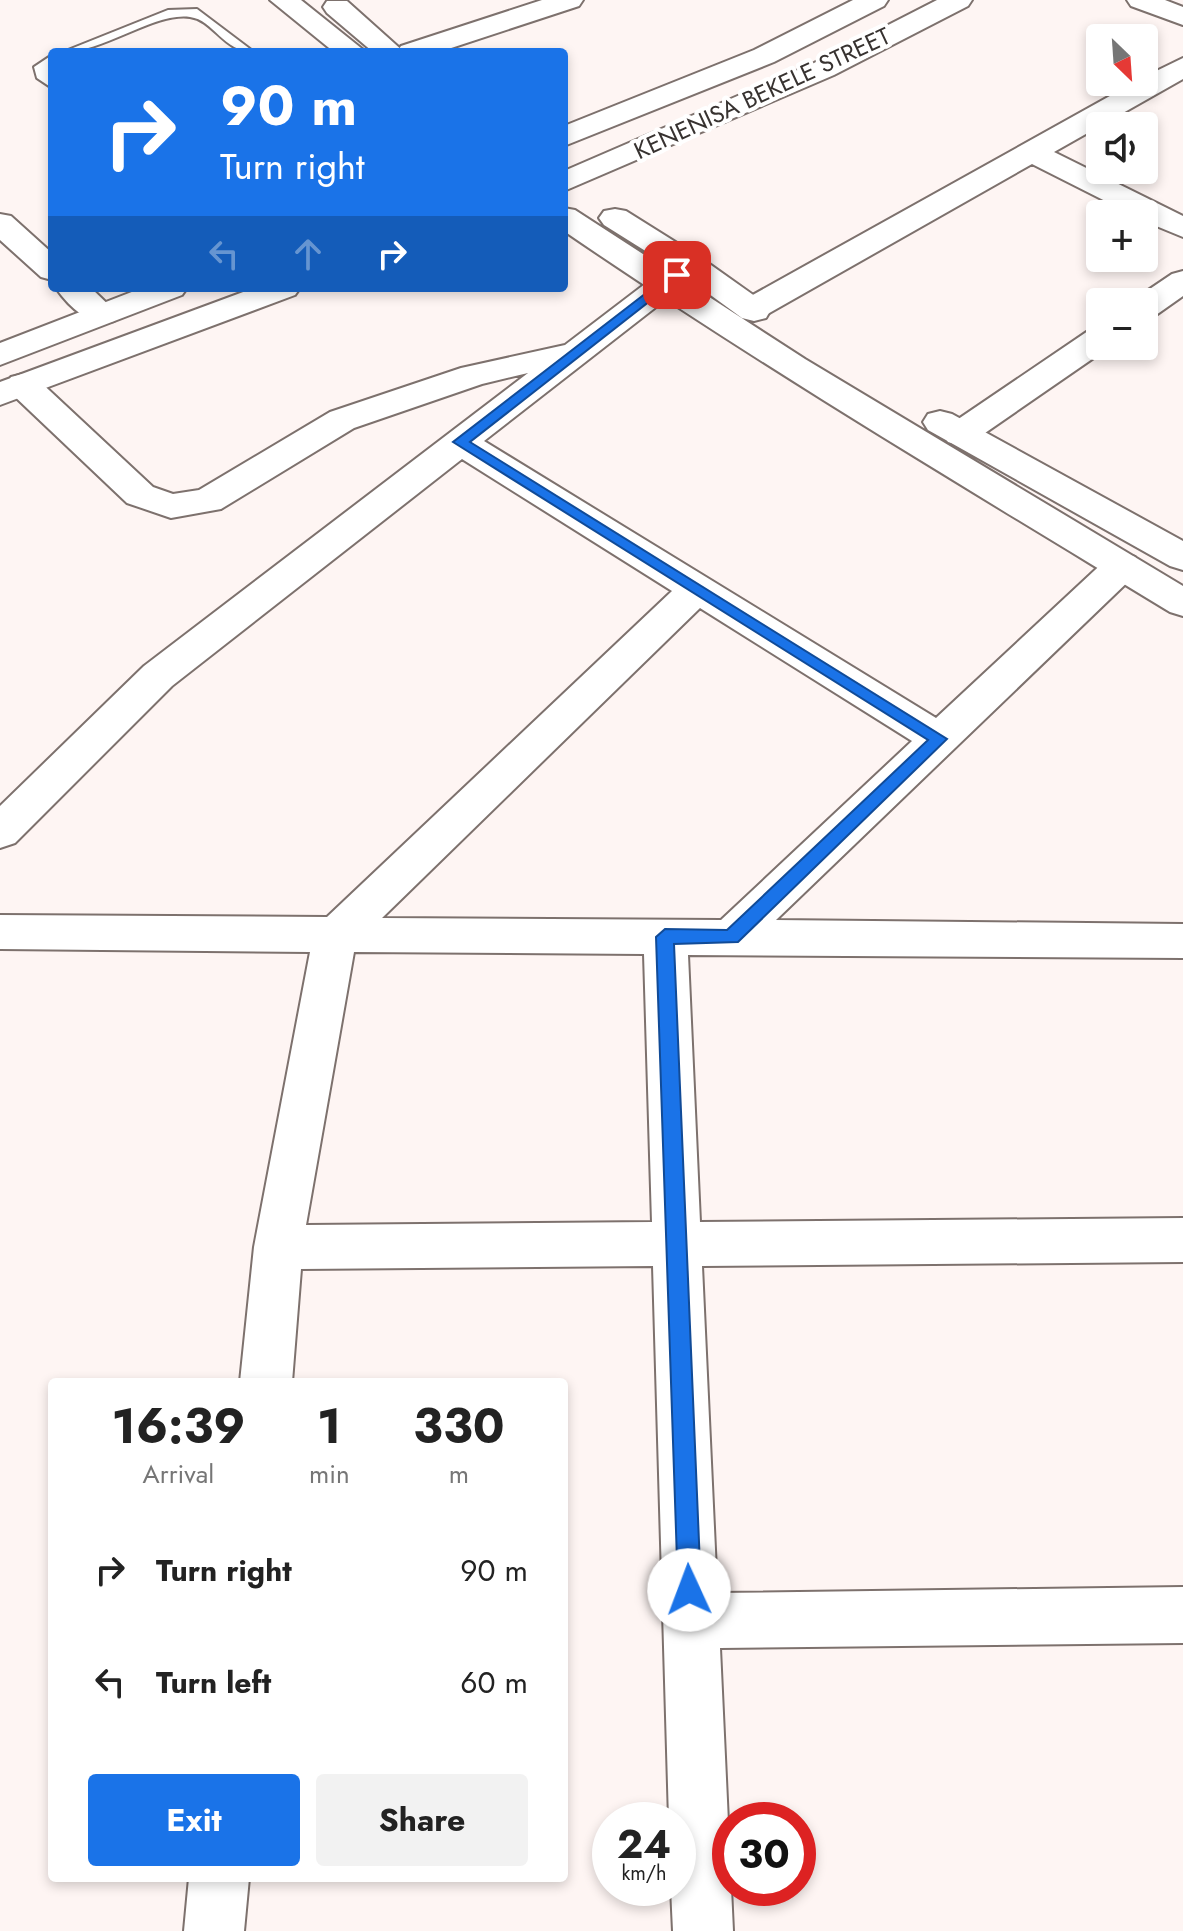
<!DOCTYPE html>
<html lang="en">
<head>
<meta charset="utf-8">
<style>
	:root { --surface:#fff; --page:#f2f2f2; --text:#222; --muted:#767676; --accent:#1a73e8 }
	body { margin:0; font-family:Jost,sans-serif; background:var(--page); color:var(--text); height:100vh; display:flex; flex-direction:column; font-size:30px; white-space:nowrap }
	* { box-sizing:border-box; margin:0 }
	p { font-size:26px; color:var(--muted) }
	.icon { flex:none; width:44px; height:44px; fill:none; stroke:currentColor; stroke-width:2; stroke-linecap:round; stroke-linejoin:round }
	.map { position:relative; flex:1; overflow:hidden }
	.sheet { position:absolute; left:48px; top:1378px; width:520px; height:504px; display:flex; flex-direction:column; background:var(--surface); border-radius:8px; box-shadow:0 4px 12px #0003 }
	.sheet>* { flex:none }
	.guide { position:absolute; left:48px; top:48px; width:520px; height:244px; border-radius:8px; box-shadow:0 4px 12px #0003; background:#1a73e8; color:#fff; overflow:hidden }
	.needle { width:52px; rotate:155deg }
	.buttons { position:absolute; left:1086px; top:24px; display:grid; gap:16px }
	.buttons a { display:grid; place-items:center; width:72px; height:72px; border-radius:8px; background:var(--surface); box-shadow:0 4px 12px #0003; font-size:40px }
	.speed { position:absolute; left:592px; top:1802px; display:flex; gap:16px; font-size:40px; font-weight:700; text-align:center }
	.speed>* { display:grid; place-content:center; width:104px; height:104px; border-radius:50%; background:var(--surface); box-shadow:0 4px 12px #0003; line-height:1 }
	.speed small { font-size:20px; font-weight:400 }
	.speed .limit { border:12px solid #d22; background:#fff; color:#111 }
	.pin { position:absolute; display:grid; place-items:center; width:68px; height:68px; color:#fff; margin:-34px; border-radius:16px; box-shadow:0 4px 12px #0006 }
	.me { position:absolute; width:88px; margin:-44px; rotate:358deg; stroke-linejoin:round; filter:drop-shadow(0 0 6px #0008) }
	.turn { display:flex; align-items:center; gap:28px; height:168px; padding:0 40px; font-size:36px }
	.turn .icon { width:104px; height:104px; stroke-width:2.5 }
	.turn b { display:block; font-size:56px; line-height:68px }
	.lanes { display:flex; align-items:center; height:76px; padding:0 40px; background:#0003; justify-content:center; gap:40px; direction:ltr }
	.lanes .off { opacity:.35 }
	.eta { display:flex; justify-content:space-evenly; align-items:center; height:136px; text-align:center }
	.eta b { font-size:48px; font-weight:700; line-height:56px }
	.action { display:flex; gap:16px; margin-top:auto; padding:16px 40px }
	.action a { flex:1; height:92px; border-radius:8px; background:var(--accent); color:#fff; font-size:32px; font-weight:700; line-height:92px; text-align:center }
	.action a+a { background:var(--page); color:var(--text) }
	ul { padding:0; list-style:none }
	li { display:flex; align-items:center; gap:24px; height:112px; padding:0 40px }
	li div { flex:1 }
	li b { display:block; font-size:30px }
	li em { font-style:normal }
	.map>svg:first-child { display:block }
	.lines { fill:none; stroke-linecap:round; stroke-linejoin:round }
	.service-casing { stroke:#7d716d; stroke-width:4 }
	.minor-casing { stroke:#7d716d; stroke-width:4 }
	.tertiary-casing { stroke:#7d716d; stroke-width:4 }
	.secondary-casing { stroke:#7d716d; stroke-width:4 }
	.service { fill:#fff; fill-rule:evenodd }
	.minor { fill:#fff; fill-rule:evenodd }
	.tertiary { fill:#fff; fill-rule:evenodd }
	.secondary { fill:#fff; fill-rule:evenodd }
	.route { fill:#1a73e8; stroke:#114b97; stroke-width:2 }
	.labels { text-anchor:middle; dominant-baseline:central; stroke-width:8; stroke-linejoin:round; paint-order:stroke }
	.far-street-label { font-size:24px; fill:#373230; stroke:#fff }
</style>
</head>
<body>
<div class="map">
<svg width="1183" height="1931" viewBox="0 0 1183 1931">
	<rect width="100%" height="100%" fill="#fef5f3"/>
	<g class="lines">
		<defs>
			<path id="service" d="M197,9L254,52C223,52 214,20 190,17C154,12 105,52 63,52L168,10Z
				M52,55V66L48,68L52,88L37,78L34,67Z"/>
			<path id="minor" d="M542,0H583L579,6L439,52H397L401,46Z
				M1127,0H1165L1183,7V25L1131,6Z
				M1183,58V79L1054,152L1183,216V237L1144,221V214H1131L1032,164L764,316L752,319L740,316L736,309L740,302L1135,82H1144V77Z
				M0,214L11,216L52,253V280L41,277L0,240Z
				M690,255L701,258L706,265L701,272L484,441L936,718L1109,557L1122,553L1135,557L1141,566L1135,575L776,920L1183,924V958L688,955L700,1222L1183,1218V1262L702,1266L717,1593L1183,1587V1643L720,1648L733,1931H673L671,1888H678V1820H669L653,1266L301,1269L292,1382H240L254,1247L310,952L0,949V915L327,917L672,591L462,459L172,686L15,843L0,848V806L144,666L528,373L482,384L354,428L221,509L171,518L127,503L11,393L6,385L11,377L23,374L35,377L153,487L173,494L199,490L330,412L461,368L565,345L679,258ZM700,608L912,741L721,920L382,918ZM354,952L644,954L652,1222L306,1225Z
				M1183,271V296L1156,315L1144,318V302L1132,301L1172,274Z
				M56,288H91L118,314L114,321C90,327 69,307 56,288Z
				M1100,328V346H1111L972,442L960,445L948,442L943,434L948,426L1088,331Z
				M189,1878H249L244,1931H184Z"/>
			<path id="tertiary" d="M270,0H301L366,52H334Z
				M327,1H347L404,52H373L327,13L323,7Z
				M564,208L575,210L805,359L1183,586V616L1170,612C966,488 761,366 564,231Z
				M615,209L626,211L701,258L766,304L770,311L766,318L754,321L742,318L679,272L604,225L599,218L604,211Z
				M940,411L952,414L1183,541V570L1170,566L928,430L923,422L928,414Z"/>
			<path id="secondary" d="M853,0H888L884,6L774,62L564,146V126L754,50Z
				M937,0H972L968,6L834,75L564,191V171L814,63Z
				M142,288H187L182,295L0,365V343Z
				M254,288H300L295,295L0,405V382Z"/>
		</defs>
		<use href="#service" class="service-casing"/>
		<use href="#minor" class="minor-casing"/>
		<use href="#tertiary" class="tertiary-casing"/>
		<use href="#secondary" class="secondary-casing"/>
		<use href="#service" class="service"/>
		<use href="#minor" class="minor"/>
		<use href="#tertiary" class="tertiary"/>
		<use href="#secondary" class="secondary"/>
	</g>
	<path class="route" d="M672,273L683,275L470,442L947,739L738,942L674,944L701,1590L697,1598L689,1601L681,1598L678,1590L656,937L665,929L727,930L928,740L453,442Z"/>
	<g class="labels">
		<g class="far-street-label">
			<text transform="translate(762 93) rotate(-25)">KENENISA BEKELE STREET</text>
		</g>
	</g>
</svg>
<div class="buttons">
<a><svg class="needle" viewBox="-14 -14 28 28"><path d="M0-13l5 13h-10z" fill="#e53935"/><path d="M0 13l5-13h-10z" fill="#767676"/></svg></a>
<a><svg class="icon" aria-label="sound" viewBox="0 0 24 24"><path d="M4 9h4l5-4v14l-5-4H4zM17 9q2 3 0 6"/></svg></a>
<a>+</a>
<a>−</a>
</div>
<div class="speed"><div>24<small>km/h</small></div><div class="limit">30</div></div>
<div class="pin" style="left:677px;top:275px;background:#d93025"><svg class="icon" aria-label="arrive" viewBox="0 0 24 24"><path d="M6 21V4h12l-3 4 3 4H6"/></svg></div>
<svg class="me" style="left:689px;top:1590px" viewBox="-20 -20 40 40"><circle r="19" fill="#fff"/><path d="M0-13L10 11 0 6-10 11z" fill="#1a73e8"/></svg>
<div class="guide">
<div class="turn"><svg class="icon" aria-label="right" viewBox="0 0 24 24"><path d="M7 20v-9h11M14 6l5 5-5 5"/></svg><div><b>90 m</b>Turn right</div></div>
<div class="lanes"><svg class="icon off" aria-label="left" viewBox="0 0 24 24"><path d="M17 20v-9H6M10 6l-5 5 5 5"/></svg><svg class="icon off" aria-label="ahead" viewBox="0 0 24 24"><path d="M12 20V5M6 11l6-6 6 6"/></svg><svg class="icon" aria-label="right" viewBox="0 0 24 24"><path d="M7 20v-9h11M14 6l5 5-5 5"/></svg></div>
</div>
<section class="sheet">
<div class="eta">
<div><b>16:39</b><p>Arrival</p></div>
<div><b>1</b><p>min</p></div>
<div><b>330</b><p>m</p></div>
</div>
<ul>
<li><svg class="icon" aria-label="right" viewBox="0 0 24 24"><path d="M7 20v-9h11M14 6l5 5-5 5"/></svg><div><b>Turn right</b></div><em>90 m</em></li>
<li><svg class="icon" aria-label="left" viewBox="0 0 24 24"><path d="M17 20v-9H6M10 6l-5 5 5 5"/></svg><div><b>Turn left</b></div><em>60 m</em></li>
</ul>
<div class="action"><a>Exit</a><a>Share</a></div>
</section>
</div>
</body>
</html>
